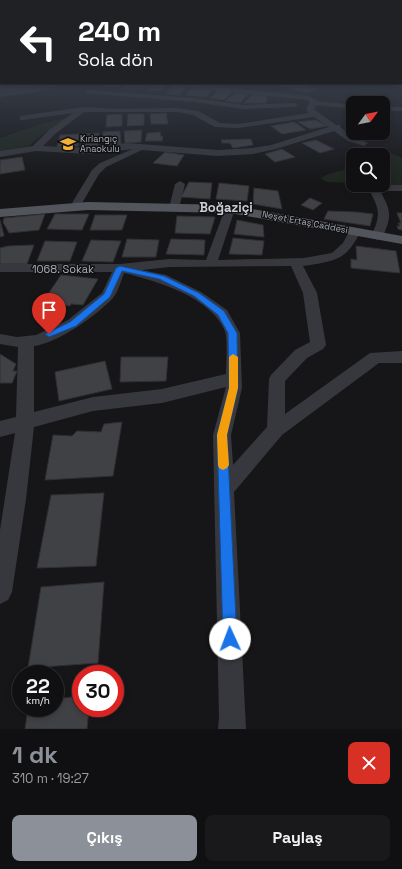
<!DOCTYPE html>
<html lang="tr">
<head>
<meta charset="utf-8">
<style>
	:root { --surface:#101012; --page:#19191b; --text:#f1f3f6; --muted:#9c9d9f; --line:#303032; --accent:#8c9099 }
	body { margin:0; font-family:"Space Grotesk",sans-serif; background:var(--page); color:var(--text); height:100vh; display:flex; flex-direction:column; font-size:15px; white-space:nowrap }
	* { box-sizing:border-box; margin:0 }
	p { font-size:13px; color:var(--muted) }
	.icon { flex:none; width:22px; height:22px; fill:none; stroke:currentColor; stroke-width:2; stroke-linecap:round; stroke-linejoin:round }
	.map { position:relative; height:729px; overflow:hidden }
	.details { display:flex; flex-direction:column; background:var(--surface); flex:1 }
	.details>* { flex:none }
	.banner { position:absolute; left:0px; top:0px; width:402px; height:84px; box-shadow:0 2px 6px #0003,0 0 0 1px var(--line); background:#202124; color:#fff; overflow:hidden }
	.needle { width:26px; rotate:58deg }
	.controls { position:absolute; left:346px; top:96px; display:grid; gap:8px }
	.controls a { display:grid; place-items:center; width:44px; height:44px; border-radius:8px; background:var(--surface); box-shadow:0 2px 6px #0003,0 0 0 1px var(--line); font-size:20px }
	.speed { position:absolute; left:12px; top:665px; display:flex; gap:8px; font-size:20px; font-weight:700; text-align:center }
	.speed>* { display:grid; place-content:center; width:52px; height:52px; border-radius:50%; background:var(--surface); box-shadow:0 2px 6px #0003,0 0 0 1px var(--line); line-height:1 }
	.speed small { font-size:10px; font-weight:400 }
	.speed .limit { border:6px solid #d22; background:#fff; color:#111 }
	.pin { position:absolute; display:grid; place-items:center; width:34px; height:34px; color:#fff; margin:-41px -17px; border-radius:50% 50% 50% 0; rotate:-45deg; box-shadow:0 0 4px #0007 }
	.pin .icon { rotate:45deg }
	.me { position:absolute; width:44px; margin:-22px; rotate:358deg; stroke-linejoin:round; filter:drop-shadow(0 0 3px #0008) }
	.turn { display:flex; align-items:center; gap:14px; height:84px; padding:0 12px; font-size:18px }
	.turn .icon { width:52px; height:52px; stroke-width:2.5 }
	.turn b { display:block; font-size:28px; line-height:34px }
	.round { display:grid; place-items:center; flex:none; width:42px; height:42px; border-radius:8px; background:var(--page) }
	.summary { display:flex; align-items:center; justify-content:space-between; height:68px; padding:0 12px }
	h1 { font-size:24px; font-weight:600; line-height:30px; color:var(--accent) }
	.button { display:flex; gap:8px; margin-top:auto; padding:8px 12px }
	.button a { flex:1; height:46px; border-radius:8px; background:var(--accent); color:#fff; font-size:16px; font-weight:600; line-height:46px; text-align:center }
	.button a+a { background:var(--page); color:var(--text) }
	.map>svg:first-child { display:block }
	.green { fill:#1e261f }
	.building { fill:#404145; stroke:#303034 }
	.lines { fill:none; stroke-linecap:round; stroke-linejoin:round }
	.minor { fill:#37383d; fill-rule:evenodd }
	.major { fill:#53555c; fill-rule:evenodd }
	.route { fill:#1a73e8; stroke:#114b97 }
	.slow { fill:#f59e0b }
	.labels { text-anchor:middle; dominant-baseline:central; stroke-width:3; stroke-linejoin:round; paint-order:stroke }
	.far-poi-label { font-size:9px; fill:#a8adb8; stroke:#111113; text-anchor:start }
	.far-street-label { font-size:9px; fill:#a8adb8; stroke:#111113 }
	.street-label { font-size:11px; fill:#a8adb8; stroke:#111113 }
	.far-district-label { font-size:13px; font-weight:bold; fill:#c9ccd4; stroke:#111113 }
</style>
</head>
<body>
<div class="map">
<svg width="402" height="729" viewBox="0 0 402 729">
	<rect width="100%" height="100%" fill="#161618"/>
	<path class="green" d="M67,118L43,134L28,146L0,153V138L41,124Z
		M361,147L387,151L402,158V186L370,185H383V155H353V183L327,182L320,178C331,172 345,171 353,165V149Z"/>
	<path class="building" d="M30,83L34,88L0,93V87Z
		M110,83H124L117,88L105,86Z
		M128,83H137L148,84L141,90L121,88Z
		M268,83H297L317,89L307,93Z
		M152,84L166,85L160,91L146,90Z
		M172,86L186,87L180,95L166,94Z
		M192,87L212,89L206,97L186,95Z
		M219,90L232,92L224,100L210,98Z
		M235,93L248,94L240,103L226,101Z
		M252,95L267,96L266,103H244Z
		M166,113L168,124H151L150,114Z
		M122,114V126L106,127L107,115Z
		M128,114H144V125L127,126Z
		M316,120L327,126L310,129L298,122Z
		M294,122L306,130L282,134L271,126Z
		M142,130L141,142L125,143L124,131Z
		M120,131L121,144L103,145V132Z
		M161,132L160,136H163L162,141H145L147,133Z
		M99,133L98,145L80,146L81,134Z
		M79,134L78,146L57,147L60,135Z
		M251,139L253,145L233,148L230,143H222L221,140Z
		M316,140L334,149L320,153L302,143Z
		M282,149L295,157L275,162L265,154Z
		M165,152L184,155L177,166L153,163Z
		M22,157L25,170L0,174V160Z
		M189,182L212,183L210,199L181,197Z
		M219,183L249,186L247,201L216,199Z
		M254,188L278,191L282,209L253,204Z
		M310,198L322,203L313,210L301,205Z
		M328,211L356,212L373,214L370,226L324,219Z
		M397,213H402V230L398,229L397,226H400L398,223H401Z
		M45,214L39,230L9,233L3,222L4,218Z
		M55,214H89L82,230L47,229Z
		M95,215H127L122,230H90Z
		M177,216L215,217L210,234L175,233Z
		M0,220L4,236L0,237Z
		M237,220L263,225L264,237L234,234Z
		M233,238L264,241L262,255L229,254Z
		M127,239L159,240L156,257H122Z
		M171,239L205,240L204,255L166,254Z
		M91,240L121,241L113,262L82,261Z
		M45,241L77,242L70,261H37Z
		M34,245L27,264H0V248L8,246Z
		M356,246L396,251L400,273L351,268V259L357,260Z
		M61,275L98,279L83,305L71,304L70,306L50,303L51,301L44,300Z
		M0,354L16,364L13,371H17L12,383H0Z
		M121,357H168L166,381L120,382Z
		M105,361L112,389L59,401L55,372Z
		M122,422L113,476L45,480L53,435L72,436L77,431L101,432L104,424Z
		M104,493L96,566L37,568L51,495Z
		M104,582L98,663L28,668L41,587Z
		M81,696V708H89L87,729H25L28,708H55V699Z"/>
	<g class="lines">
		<path class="minor" d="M56,83H67L36,92L0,97V93Z
			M158,83H181L309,96L318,101L353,105V109L316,105L314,109L336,125H340L341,128L354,137L368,143L364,146L348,141L334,131L276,149L253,154L218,156L142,150L106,167L99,174L81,205L77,206L72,203L92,170L100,163L133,149L88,154L36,151L0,157V151L33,146L49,130L73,113L23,120H20V116L84,107L116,109L177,108L198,111L220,123L238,124L309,113L306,110L310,102L307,100L161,85ZM84,112H177L193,115L215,127L238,128L314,117L329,127L271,145L253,148L218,150L127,143L88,148L43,146L55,134Z
			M381,83L402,84V88Z
			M87,90L194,98L244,105L294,103L298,105L294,107L244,109L194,102L85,93V91Z
			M383,107H402V111H383Z
			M180,181L185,184L179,208L174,211L170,210L169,208L175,184Z
			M373,185H402V191H380C391,210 392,216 383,236L377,240L371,236C382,214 379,208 368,188Z
			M230,206L235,209L218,260L304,258L332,253L343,243L350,230L354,229L360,232C346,262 333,261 303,266L317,293L326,345L323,349L307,358L285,381V414L370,353L402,351V363H379L282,435L234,492L246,729H218L219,717L213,435L226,387L162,403L93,411L34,427L26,499L12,592L8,600L0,604V530L15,433L0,437V421L16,417L18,347L0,344V334L17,337L36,335L68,320L102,293L112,272H0V264H120L169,259L206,260L225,209ZM291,266L303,293L310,342L295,350L271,375L269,379L267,427L233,465L231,435L242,388L240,333L227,310L201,292L166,275L142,270L169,267ZM124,273C157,281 211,297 225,331C228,341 226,364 226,374L162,389L93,397L34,412V346C58,343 96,316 113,298C118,292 121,281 124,273Z"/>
		<path class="major" d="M88,202L230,205L402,236V244L230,213L88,210L0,217V209Z"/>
	</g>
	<linearGradient id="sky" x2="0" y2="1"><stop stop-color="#0c0c0d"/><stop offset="0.44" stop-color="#363c48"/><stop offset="1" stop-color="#363c48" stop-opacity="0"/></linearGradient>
	<rect width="402" height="182" fill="url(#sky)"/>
	<path class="route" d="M120,266L164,276L199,293L224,311L237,333L238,388L227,435L237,639L235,644L230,646L225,644L223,639L217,435L229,388L228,333L218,315L194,296L159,279L122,271L110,297L76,326L49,337L45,334L70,322L104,294L116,268Z"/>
	<path class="slow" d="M233,354L238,357V388L227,435L229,465L227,468L223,470L219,468L218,465L217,435L229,388V357Z"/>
	<defs>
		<symbol id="school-bare" viewBox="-9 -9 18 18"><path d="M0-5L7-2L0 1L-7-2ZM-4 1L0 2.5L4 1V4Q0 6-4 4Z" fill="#f2b134" stroke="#111113" stroke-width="2.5" paint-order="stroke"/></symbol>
	</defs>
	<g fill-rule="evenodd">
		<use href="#school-bare" x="57" y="133" width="22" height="22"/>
	</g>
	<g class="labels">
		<g class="far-poi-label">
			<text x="80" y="139">Kırlangıç<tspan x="80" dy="10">Anaokulu</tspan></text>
		</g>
		<g class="far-street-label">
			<text transform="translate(305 222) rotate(11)">Neşet Ertaş Caddesi</text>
		</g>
		<g class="street-label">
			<text x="63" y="269">1068. Sokak</text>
		</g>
		<g class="far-district-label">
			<text x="226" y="207">Boğaziçi</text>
		</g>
	</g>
</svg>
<div class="controls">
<a><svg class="needle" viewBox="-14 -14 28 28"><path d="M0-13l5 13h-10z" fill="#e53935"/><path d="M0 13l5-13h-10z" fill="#9c9d9f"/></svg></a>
<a><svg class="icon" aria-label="search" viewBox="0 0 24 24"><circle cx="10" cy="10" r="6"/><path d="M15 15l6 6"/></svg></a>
</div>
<div class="speed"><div>22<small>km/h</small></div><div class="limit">30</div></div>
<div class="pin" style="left:49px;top:334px;background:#d93025"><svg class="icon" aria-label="arrive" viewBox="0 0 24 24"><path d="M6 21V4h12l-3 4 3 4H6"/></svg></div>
<svg class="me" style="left:230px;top:639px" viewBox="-20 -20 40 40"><circle r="19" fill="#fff"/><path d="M0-13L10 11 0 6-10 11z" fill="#1a73e8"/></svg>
<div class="banner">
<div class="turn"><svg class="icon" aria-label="left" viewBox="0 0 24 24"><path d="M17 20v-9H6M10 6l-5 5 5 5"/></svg><div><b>240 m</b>Sola dön</div></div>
</div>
</div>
<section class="details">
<div class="summary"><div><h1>1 dk</h1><p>310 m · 19:27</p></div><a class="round" style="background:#d93025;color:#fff"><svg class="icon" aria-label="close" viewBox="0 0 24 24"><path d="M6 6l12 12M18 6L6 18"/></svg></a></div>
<div class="button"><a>Çıkış</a><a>Paylaş</a></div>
</section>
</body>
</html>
